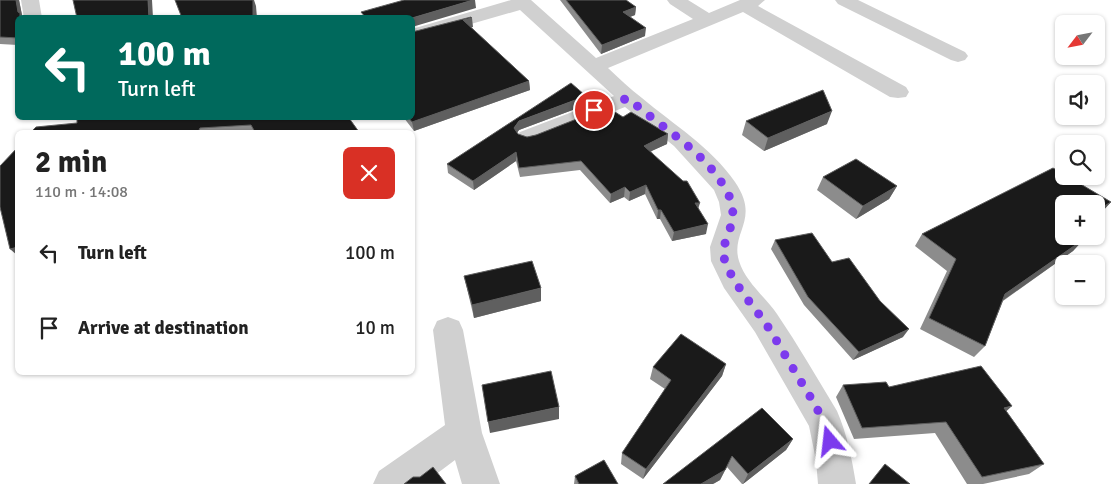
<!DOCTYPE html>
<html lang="en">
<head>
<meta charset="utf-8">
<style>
	:root { --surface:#fff; --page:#f6f6f6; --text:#222; --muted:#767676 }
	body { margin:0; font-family:Signika,sans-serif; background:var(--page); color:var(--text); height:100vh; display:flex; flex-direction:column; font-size:19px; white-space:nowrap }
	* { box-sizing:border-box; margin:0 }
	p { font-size:16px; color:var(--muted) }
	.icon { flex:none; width:28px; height:28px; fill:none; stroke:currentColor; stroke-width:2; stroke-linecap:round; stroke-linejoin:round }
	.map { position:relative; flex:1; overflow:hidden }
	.sheet { position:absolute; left:15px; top:130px; width:400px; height:245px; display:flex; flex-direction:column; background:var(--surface); border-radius:8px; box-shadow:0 1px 4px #0004 }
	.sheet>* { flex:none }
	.guide { position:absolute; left:15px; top:15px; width:400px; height:105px; border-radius:8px; box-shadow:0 1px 4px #0004; background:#00695c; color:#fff; overflow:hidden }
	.needle { width:32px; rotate:238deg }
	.buttons { position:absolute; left:1055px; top:15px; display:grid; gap:10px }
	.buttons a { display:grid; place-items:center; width:50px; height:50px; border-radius:8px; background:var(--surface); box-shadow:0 1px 4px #0004; font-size:25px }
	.pin { position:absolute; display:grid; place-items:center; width:42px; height:42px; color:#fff; margin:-21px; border:2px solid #fff; border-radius:50%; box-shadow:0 1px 5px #0007 }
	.me { position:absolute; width:55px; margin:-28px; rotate:343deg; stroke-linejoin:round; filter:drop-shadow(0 0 4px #0008) }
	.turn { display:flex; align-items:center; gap:18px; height:105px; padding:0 20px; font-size:22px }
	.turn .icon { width:65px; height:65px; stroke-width:2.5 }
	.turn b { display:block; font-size:35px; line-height:42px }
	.round { display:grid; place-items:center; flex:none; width:52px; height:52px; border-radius:8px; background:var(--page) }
	.overview { display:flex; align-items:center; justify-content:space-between; height:85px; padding:0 20px }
	h1 { font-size:30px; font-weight:700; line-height:38px }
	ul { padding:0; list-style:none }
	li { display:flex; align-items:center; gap:15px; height:75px; padding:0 20px }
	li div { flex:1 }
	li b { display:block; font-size:19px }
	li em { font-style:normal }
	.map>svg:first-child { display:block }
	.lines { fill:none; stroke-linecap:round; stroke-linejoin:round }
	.minor { fill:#d0d0d0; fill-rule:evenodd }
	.wall { fill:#8c8c8c }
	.shaded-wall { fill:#5f5f5f }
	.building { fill:#1a1a1a; stroke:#5f5f5f }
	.route { stroke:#7c3aed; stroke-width:9; stroke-dasharray:0 16.2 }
</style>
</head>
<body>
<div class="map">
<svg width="1120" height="484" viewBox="0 0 1120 484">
	<rect width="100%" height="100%" fill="#fff"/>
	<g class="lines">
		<path class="minor" d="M21,0H39L42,18H24Z
			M511,0H531L596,58L693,19L670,4L667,0H688L709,13L740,0H765L758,6L906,87L909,92L906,97L898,98L890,97L743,12L608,68C619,78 630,89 642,98C674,125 711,147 735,182C761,220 730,232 739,261C745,281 765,297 777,314C798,345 817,378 837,411C847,434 852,459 856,484H818L816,460L809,426L755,332L724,288L711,261L710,247L721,215L719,202L714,190L674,146L625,107L536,142L528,144L520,142L516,137L520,132L614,96L520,10L412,41V29Z
			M835,0H858L965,52L968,56L965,60L958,62L951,60L838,4Z
			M448,317L459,321L463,330L482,433L500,484H462L455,460L423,484H373L379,471L445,425L433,330L437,321Z"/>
	</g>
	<path class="wall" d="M0,0H20H19L22,15L18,18V45L0,44Z
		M560,0H626L636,7L635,15L630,17L645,36L601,54Z
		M471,27L529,81L530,90L414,131L404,118H412V32L473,27Z
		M586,96V105L519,130L517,133L518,134L527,137L609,116L623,117L668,134L667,144L651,151L698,208L706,234L672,241L660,219H657L645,194L629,201L624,197L610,203L580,170L520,177L516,161L474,190L448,173L447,164Z
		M349,118L359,132H31L77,123Z
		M746,121L827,124L764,151L742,135Z
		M1053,168L1064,174V176H1067L1111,202L1100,214L1096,217V204H1064V236H1080L1084,239L1073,251L1003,301L985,346L974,357L920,329L947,271L915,246L922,234Z
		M823,177L897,186L889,199L856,219L817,190Z
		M775,240L832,262L903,337L853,360L804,305L771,249Z
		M464,276L541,301L474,318Z
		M726,364L722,376L643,479L621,464L622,453L665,389L650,379L653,367Z
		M843,385L889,387L1006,411L1044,464L1029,474L983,484H967L935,433L854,439L836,397Z
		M762,408L793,439L786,450L743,484H742L727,467L720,480L713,484Z
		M575,476L618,484H574Z"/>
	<path class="shaded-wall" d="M16,0H20H19L22,15L23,18H20L18,12Z
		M148,0H152L153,18H149Z
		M253,0H254L256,6L257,18H253Z
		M473,0H475L476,8L412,27V18Z
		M636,7L635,15L622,20L623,12Z
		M472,18L473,27L464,29L463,20Z
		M646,28L645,36L601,54L602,45Z
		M529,81L530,90L414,131L412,122Z
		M586,96V105L519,130L514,137V128L519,121Z
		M832,111L827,124L764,151L768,138Z
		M668,134L667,144L643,155L644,146Z
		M516,152V161L474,190L473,181Z
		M646,185L645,194L629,201L630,192Z
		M897,186L889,199L856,219L863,206Z
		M625,187L624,197L610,203L611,194Z
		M1111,202L1100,214L1096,217V211Z
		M695,203H700L697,212Z
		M658,210H661L660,219H657Z
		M708,224L706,234L672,241L674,232Z
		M1084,239L1073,251L995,306L1005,294Z
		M18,247V256L10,249Z
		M541,288V301L474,318L472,305Z
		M909,329L903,337L853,360L859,352Z
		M726,364L722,376L643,479L646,469Z
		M1012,406L999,418L1004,408Z
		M559,407V419L490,433L488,422Z
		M793,439L786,450L743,484L748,474Z
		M732,456L720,480L713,484H701Z"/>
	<path class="building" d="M0,0H16L18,12L20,13V18H18V38L0,37Z
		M73,0H148L149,18H77Z
		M175,0H253V18H182Z
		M404,0H473L412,18H366L361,12Z
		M566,0H626L636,7L623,12L646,28L602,45Z
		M471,17L472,18L463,20L529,81L412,122L409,118H412V32Z
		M571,83L586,96L519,121L514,128L518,134L527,137L536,135L602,109L609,116L615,112L623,117L631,112L668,134L644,146L683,181H687L700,203H695L708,224L674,232L661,210H658L646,185L630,192L625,187L611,194L581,161L519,168L516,152L473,181L447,164Z
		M823,90L832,111L768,138L746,121Z
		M77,118H349L359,132H255L251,125L200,128L198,132H31L36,127L77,123Z
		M18,147V247L10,249L0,207V166Z
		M856,159L897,186L863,206L823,177Z
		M1053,168L1064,174V176H1067L1111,202L1096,211V204H1064V236H1080L1084,239L1005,294L985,346L929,318L956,259L922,234Z
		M812,233L832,262L849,258L880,301L909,329L859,352L808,297L775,240Z
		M532,261L541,288L472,305L464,276Z
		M681,334L726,364L646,469L622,453L671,380L653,367Z
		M981,366L1012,406L1004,408L1044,464L982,477L946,422L862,428L843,385L886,382L889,387Z
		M551,371L559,407L488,422L482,385Z
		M762,408L793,439L748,474L732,456L725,470L701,484H663Z
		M604,460L618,484H579L575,476Z
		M885,464L910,484H869Z
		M433,467L446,484H404L413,477H420Z"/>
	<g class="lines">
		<path class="route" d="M594,110L628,98C660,127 703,150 725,188C746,223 717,238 725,261C733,283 750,302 764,321C775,337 784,354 794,370C808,394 823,414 830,441"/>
	</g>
</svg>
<div class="buttons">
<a><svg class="needle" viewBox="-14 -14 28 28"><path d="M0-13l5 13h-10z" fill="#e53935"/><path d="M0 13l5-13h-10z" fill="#767676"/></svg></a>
<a><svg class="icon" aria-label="sound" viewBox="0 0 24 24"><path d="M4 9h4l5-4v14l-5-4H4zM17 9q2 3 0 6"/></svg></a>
<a><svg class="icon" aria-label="search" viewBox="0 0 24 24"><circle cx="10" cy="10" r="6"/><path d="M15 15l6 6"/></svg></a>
<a>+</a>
<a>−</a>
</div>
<div class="pin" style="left:594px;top:110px;background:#d93025"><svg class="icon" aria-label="arrive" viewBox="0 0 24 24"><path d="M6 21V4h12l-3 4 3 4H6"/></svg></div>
<svg class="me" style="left:830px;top:441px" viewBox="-20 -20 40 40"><path d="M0-17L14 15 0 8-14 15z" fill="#7c3aed" stroke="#fff" stroke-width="4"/></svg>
<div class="guide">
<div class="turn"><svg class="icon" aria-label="left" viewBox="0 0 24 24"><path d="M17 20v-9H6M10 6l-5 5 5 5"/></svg><div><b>100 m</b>Turn left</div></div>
</div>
<section class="sheet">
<div class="overview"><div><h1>2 min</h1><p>110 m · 14:08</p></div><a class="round" style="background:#d93025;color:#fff"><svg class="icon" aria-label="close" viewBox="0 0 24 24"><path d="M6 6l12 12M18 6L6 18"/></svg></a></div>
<ul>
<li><svg class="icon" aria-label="left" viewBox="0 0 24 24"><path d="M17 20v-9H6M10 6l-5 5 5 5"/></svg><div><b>Turn left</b></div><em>100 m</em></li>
<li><svg class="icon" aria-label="arrive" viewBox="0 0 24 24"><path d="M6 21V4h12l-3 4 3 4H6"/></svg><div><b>Arrive at destination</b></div><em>10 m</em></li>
</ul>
</section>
</div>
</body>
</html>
